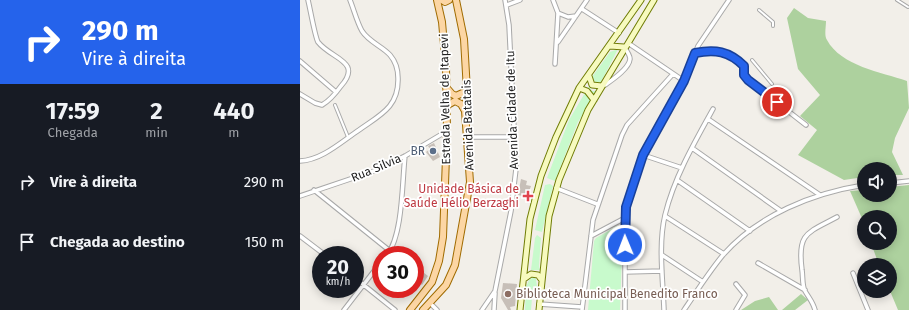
<!DOCTYPE html>
<html lang="pt">
<head>
<meta charset="utf-8">
<style>
	:root { --surface:#171b24; --page:#20242c; --text:#f1f3f6; --muted:#9ea1a6 }
	body { margin:0; font-family:"Fira Sans",sans-serif; background:var(--page); color:var(--text); height:100vh; display:flex; flex-direction:column; font-size:15px; white-space:nowrap }
	* { box-sizing:border-box; margin:0 }
	p { font-size:13px; color:var(--muted) }
	.icon { flex:none; width:22px; height:22px; fill:none; stroke:currentColor; stroke-width:2; stroke-linecap:round; stroke-linejoin:round }
	.map { position:relative; flex:1; overflow:hidden }
	.panel { display:flex; flex-direction:column; background:var(--surface); width:300px }
	.panel>* { flex:none }
	.hud { background:#2563eb; color:#fff; overflow:hidden }
	.tools { position:absolute; left:557px; top:162px; display:grid; gap:8px }
	.tools a { display:grid; place-items:center; width:40px; height:40px; border-radius:50%; background:var(--surface); box-shadow:0 2px 10px #0003; font-size:20px }
	.speed { position:absolute; left:12px; top:246px; display:flex; gap:8px; font-size:20px; font-weight:700; text-align:center }
	.speed>* { display:grid; place-content:center; width:52px; height:52px; border-radius:50%; background:var(--surface); box-shadow:0 2px 10px #0003; line-height:1 }
	.speed small { font-size:10px; font-weight:400 }
	.speed .limit { border:6px solid #d22; background:#fff; color:#111 }
	.pin { position:absolute; display:grid; place-items:center; width:34px; height:34px; color:#fff; margin:-17px; border:2px solid #fff; border-radius:50%; box-shadow:0 1px 4px #0007 }
	.me { position:absolute; width:44px; margin:-22px; rotate:359deg; stroke-linejoin:round; filter:drop-shadow(0 0 3px #0008) }
	.turn { display:flex; align-items:center; gap:14px; height:84px; padding:0 16px; font-size:18px }
	.turn .icon { width:52px; height:52px; stroke-width:2.5 }
	.turn b { display:block; font-size:28px; line-height:34px }
	.eta { display:flex; justify-content:space-evenly; align-items:center; height:68px; text-align:center }
	.eta b { font-size:24px; font-weight:700; line-height:28px }
	ul { padding:0; list-style:none }
	li { display:flex; align-items:center; gap:12px; height:60px; padding:0 16px }
	li div { flex:1 }
	li b { display:block; font-size:15px }
	li em { font-style:normal }
	main { display:flex; flex:1; min-height:0 }
	.map>svg:first-child { display:block }
	.forest { fill:#add19e }
	.park { fill:#c8facc }
	.building { fill:#c7bfb8 }
	.lines { fill:none; stroke-linecap:round; stroke-linejoin:round }
	.lane-casing { stroke:#a9a9a9; stroke-width:4 }
	.street-casing { stroke:#a9a9a9; stroke-width:5.5 }
	.secondary-casing { stroke:#707d05; stroke-width:7 }
	.primary-casing { stroke:#a06b00; stroke-width:8 }
	.lane { stroke:#fff; stroke-width:2 }
	.street { stroke:#fff; stroke-width:3.5 }
	.secondary { stroke:#f7fabf; stroke-width:5 }
	.primary { stroke:#fcd6a4; stroke-width:6 }
	.route-casing { stroke:#184099; stroke-width:10 }
	.route { stroke:#2563eb; stroke-width:7 }
	.service-dot { fill:#5c6f8a; stroke:#fff; stroke-width:1.5 }
	.health-dot { fill:#e0444e; stroke:#fff; stroke-width:1.5 }
	.education-dot { fill:#8d6e63; stroke:#fff; stroke-width:1.5 }
	.labels { text-anchor:middle; dominant-baseline:central; stroke-width:3.5; stroke-linejoin:round; paint-order:stroke }
	.street-label { font-size:12px; fill:#222; stroke:#fff }
	.service-label { font-size:12px; fill:#4e5e75; stroke:#fff; text-anchor:end }
	.health-label { font-size:12px; fill:#be3a42; stroke:#fff; text-anchor:end }
	.education-label { font-size:12px; fill:#785e54; stroke:#fff; text-anchor:start }
</style>
</head>
<body>
<main>
<section class="panel">
<div class="hud">
<div class="turn"><svg class="icon" aria-label="right" viewBox="0 0 24 24"><path d="M7 20v-9h11M14 6l5 5-5 5"/></svg><div><b>290 m</b>Vire à direita</div></div>
</div>
<div class="eta">
<div><b>17:59</b><p>Chegada</p></div>
<div><b>2</b><p>min</p></div>
<div><b>440</b><p>m</p></div>
</div>
<ul>
<li><svg class="icon" aria-label="right" viewBox="0 0 24 24"><path d="M7 20v-9h11M14 6l5 5-5 5"/></svg><div><b>Vire à direita</b></div><em>290 m</em></li>
<li><svg class="icon" aria-label="arrive" viewBox="0 0 24 24"><path d="M6 21V4h12l-3 4 3 4H6"/></svg><div><b>Chegada ao destino</b></div><em>150 m</em></li>
</ul>
</section>
<div class="map">
<svg width="609" height="310" viewBox="0 0 609 310">
	<rect width="100%" height="100%" fill="#f2efe9"/>
	<path class="forest" d="M494,8L508,18L526,21C526,27 524,36 527,40C541,66 581,72 607,81L609,108L595,138L592,152L603,175H590V169H564V177L544,180L498,155L517,130L500,116L520,95L498,69L487,18Z
		M609,185V310H598L590,291V265H579L571,243H590V217H564V223L550,191L564,190V195H590V187Z
		M501,294L508,300L495,310H482Z
		M469,297L478,310H441L455,301Z"/>
	<path class="park" d="M318,49L301,82H295L292,77L310,52Z
		M289,86L292,91H297L278,122L255,181L247,178L269,120Z
		M250,184L253,186L242,232L235,230L245,185Z
		M317,226L323,228L320,310H288L294,241L296,238Z
		M237,235L241,238L239,266L240,270H231L235,238Z
		M233,277L236,279L237,287L233,286L231,310H225L226,287L229,280Z"/>
	<path class="building" d="M134,143L140,157L133,161L126,152L130,149L128,146Z
		M221,179L227,181L226,185L231,186L227,197L218,195Z
		M115,266L128,276L122,285L115,279Z
		M203,283L217,284L215,306L210,307L211,310H208L201,298Z"/>
	<g class="lines">
		<defs>
			<path id="lane" d="M597,0L608,7
				M459,10L473,22V26
				M452,60L472,84
				M35,105L48,137"/>
			<path id="street" d="M253,0L258,13L255,64
				M207,5L220,0
				M282,9L319,33
				M258,13L268,17L276,16
				M258,42L287,0
				M328,43L384,81
				M395,53C415,50 429,51 444,66L445,75L448,80L506,125
				M0,61L36,92
				M305,85C312,80 329,69 330,59C330,55 327,51 324,47
				M0,94L15,103L22,105C29,101 36,93 41,86C63,61 31,59 18,42C15,37 10,8 8,0
				M408,119L520,195
				M168,137H213
				M392,148L481,211
				M343,155L382,168
				M0,161C22,160 41,142 59,130C80,115 99,107 98,78C98,69 96,62 90,55C82,46 69,42 62,31C57,22 54,10 50,0
				M377,180L450,231
				M590,183L609,181
				M256,188L297,204
				M14,190L90,251
				M0,196L74,171L105,156L147,131
				M365,216L424,254
				M0,236L25,255
				M291,236L325,218
				M87,255C103,235 102,182 105,156
				M362,255L403,282
				M458,263L505,290
				M325,272L362,271
				M553,273L568,310
				M55,278L95,310
				M130,303L137,310
				M239,304L282,307
				M44,310L81,262
				M182,310L195,291L211,211L216,169L209,25L205,0
				M194,310L195,293
				M282,310L293,220L322,135L327,125L373,74
				M325,310V218L326,207L348,144L384,81L398,46L429,0
				M364,310C363,280 358,245 365,215C374,178 394,143 413,109
				M384,310C397,291 409,272 423,255C458,215 513,193 564,185
				M436,310L445,295L436,284
				M515,310C513,302 509,298 505,291C502,286 503,276 502,270C497,233 507,233 537,217"/>
			<path id="secondary" d="M310,46L324,47
				M289,76L292,85L302,86
				M279,88L287,91L294,100
				M224,279L231,274L238,275L241,279
				M220,310L230,219L241,176L256,137L279,88L341,0
				M239,310L249,216L259,180L288,110L354,0"/>
			<path id="primary" d="M142,0L145,2L149,0
				M146,87L152,94L156,96L167,91
				M146,106L155,101L161,104L165,111
				M110,310L132,282L139,261L143,237L147,131L146,67L142,22L137,0
				M123,310L146,285L155,265L170,182L165,111L167,91L164,39L156,0"/>
		</defs>
		<use href="#lane" class="lane-casing"/>
		<use href="#street" class="street-casing"/>
		<use href="#secondary" class="secondary-casing"/>
		<use href="#primary" class="primary-casing"/>
		<use href="#lane" class="lane"/>
		<use href="#street" class="street"/>
		<use href="#secondary" class="secondary"/>
		<use href="#primary" class="primary"/>
	</g>
	<g class="lines">
		<defs>
			<path id="route" d="M325,245L326,207L343,155L384,81L395,53C415,49 429,51 444,66V75L448,80L477,102"/>
		</defs>
		<use href="#route" class="route-casing"/>
		<use href="#route" class="route"/>
	</g>
	<circle class="service-dot" cx="133" cy="151" r="4"/>
	<path class="health-dot" d="M226 190h4v4h4v4h-4v4h-4v-4h-4v-4h4z"/>
	<circle class="education-dot" cx="208" cy="294" r="4"/>
	<g class="labels">
		<g class="street-label">
			<text transform="translate(145 99) rotate(-91)">Estrada Velha de Itapevi</text>
			<text transform="translate(212 110) rotate(-92)">Avenida Cidade de Itu</text>
			<text transform="translate(168 125) rotate(-92)">Avenida Batatais</text>
			<text transform="translate(76 168) rotate(-23)">Rua Silvia</text>
		</g>
		<g class="service-label">
			<text x="125" y="151">BR</text>
		</g>
		<g class="health-label">
			<text x="219" y="189">Unidade Básica de<tspan x="219" dy="14">Saúde Hélio Berzaghi</tspan></text>
		</g>
		<g class="education-label">
			<text x="216" y="294">Biblioteca Municipal Benedito Franco</text>
		</g>
	</g>
</svg>
<div class="tools">
<a><svg class="icon" aria-label="sound" viewBox="0 0 24 24"><path d="M4 9h4l5-4v14l-5-4H4zM17 9q2 3 0 6"/></svg></a>
<a><svg class="icon" aria-label="search" viewBox="0 0 24 24"><circle cx="10" cy="10" r="6"/><path d="M15 15l6 6"/></svg></a>
<a><svg class="icon" aria-label="layers" viewBox="0 0 24 24"><path d="M12 4l9 5-9 5-9-5zM3 14l9 5 9-5"/></svg></a>
</div>
<div class="speed"><div>20<small>km/h</small></div><div class="limit">30</div></div>
<div class="pin" style="left:477px;top:102px;background:#d93025"><svg class="icon" aria-label="arrive" viewBox="0 0 24 24"><path d="M6 21V4h12l-3 4 3 4H6"/></svg></div>
<svg class="me" style="left:325px;top:245px" viewBox="-20 -20 40 40"><circle r="17" fill="#2563eb" stroke="#fff" stroke-width="3"/><path d="M0-11L8 9 0 5-8 9z" fill="#fff"/></svg>
</div>
</main>
</body>
</html>
